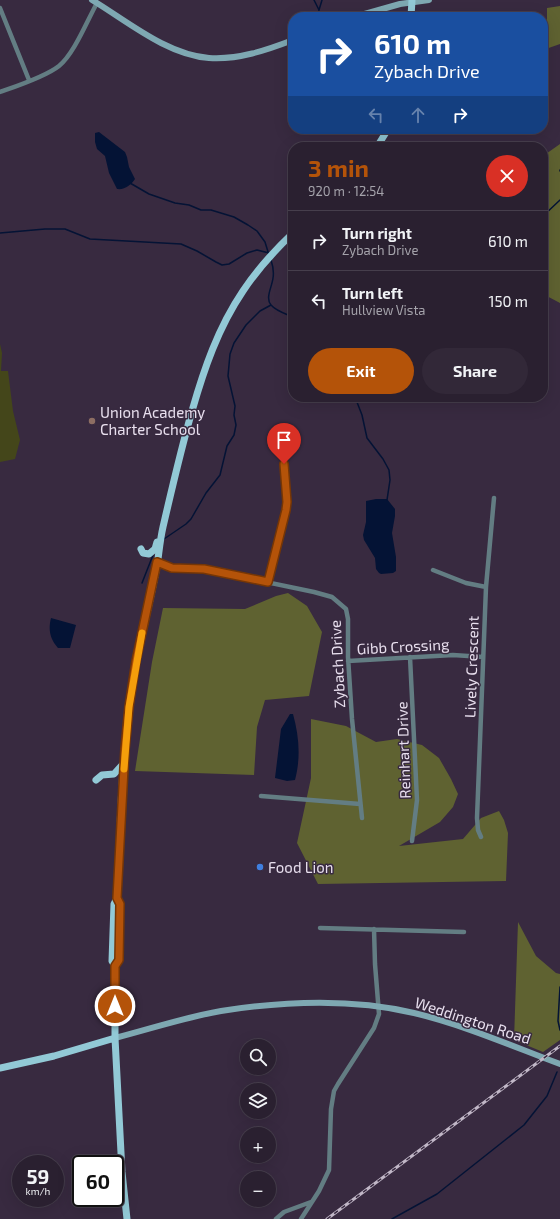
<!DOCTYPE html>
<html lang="en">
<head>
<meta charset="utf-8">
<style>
	:root { --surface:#2a2030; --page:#322838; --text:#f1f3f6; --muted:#a5a3ab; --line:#463e4c; --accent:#b45309 }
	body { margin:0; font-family:"Exo 2",sans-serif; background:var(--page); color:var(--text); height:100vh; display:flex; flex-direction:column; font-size:15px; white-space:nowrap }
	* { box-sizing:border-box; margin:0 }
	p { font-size:13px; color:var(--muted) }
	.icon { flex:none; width:22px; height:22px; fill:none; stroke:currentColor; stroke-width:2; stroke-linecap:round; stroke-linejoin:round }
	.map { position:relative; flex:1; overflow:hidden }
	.drawer { position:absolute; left:288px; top:142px; width:260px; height:260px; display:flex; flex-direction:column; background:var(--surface); border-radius:16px; box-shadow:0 4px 16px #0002,0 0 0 1px var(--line) }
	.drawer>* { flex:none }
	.top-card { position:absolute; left:288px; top:12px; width:260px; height:122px; border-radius:16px; box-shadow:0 4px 16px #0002,0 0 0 1px var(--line); background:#1a4fa0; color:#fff; overflow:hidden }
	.buttons { position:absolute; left:240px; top:1039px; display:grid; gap:8px }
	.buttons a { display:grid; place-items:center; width:36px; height:36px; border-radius:50%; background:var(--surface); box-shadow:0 4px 16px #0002,0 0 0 1px var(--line); font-size:20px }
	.speed { position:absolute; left:12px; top:1155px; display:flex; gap:8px; font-size:20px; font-weight:700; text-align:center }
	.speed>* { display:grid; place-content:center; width:52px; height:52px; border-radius:50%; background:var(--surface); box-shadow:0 4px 16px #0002,0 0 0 1px var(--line); line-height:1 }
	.speed small { font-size:10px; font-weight:400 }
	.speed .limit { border:2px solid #111; border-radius:6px; background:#fff; color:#111 }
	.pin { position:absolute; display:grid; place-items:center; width:34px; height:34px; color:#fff; margin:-41px -17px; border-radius:50% 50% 50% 0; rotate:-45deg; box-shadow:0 0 4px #0007 }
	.pin .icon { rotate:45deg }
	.me { position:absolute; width:44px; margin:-22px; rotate:0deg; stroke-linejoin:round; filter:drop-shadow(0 0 3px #0008) }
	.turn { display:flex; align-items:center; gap:14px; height:84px; padding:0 20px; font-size:18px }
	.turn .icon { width:52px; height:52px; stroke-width:2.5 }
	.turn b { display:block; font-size:28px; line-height:34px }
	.lanes { display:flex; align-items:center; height:38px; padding:0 20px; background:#0003; justify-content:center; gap:20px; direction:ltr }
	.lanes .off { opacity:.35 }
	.round { display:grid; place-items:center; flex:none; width:42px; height:42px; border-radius:21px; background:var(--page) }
	.headline { display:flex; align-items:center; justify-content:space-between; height:68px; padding:0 20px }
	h1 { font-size:24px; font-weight:700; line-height:30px; color:var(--accent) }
	.button { display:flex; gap:8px; margin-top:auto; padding:8px 20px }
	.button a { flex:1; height:46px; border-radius:24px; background:var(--accent); color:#fff; font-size:16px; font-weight:700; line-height:46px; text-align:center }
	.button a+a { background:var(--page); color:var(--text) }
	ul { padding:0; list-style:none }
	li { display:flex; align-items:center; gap:12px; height:60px; padding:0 20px; border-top:1px solid var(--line) }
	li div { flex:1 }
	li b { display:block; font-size:15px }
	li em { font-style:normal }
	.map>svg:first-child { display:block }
	.green { fill:#44461a }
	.forest { fill:#5f6231 }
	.water { fill:#041335 }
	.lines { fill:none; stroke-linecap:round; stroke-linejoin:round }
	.stream { stroke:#041335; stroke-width:1.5 }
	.street { stroke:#637d83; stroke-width:4.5 }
	.secondary { stroke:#7ea8b2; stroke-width:6 }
	.primary { stroke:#92c9d6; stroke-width:7 }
	.rail-casing { stroke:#c1b7c7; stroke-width:3 }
	.rail { stroke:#382a40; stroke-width:1.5; stroke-dasharray:4.5; stroke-linecap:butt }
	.route-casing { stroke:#753606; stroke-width:10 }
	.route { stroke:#b45309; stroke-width:7 }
	.slow { stroke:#f59e0b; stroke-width:7 }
	.education-dot { fill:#8d6e63; stroke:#382a40; stroke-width:1.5 }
	.shop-dot { fill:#3f7fe0; stroke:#382a40; stroke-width:1.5 }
	.labels { text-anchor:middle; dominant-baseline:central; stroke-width:3; stroke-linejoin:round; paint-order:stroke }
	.poi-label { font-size:15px; fill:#e8dfee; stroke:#382a40; text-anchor:start }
	.street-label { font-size:15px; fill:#e8dfee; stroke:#382a40 }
</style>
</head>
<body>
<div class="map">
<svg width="560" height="1219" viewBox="0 0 560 1219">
	<rect width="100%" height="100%" fill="#382a40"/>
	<path class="green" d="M0,344L2,353L1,371H8L13,411L20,440L15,459L0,462Z"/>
	<path class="forest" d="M560,6V44L543,50V36L547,34V8Z
		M560,144V303L543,294V156Z
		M288,593L307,606L322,632L309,696L265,700L257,727L254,775L135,771L152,662L163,608L245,609L276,596Z
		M311,719L346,726L376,742L397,739L422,745L439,758L451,779L458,794L453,807L440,822L399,846L463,839L481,818L499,811L504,820L508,833L506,881L318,884L297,843L311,778Z
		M518,922L536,956L556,973L560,974V1040L543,1052L514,1040Z"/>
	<path class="water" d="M99,132L125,152L127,157L129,167L135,179C131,185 125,190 117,189L109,173L105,156L97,149L95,142V133Z
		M376,499H387L395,509V516L392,533L396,557V571L393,573L381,574L379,573L376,569L375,558L364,540L363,535L366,522V501Z
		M51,618L76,625L70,648H58C50,639 48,630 51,618Z
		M290,714H293C299,736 301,757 295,780L287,781L275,778L281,729Z"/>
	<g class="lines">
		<path class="stream" d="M314,0L319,10L318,17
			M319,10L322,0
			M560,170V171
			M130,183L149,194L175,203L189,205L201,210H211L234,217L248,225L257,231L265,242L269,255
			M543,216L560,200
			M0,233L45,229H65L90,239L181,244L197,251L216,262L222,265L229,264L247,253L257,250L269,253
			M271,260C273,266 274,272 273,278C272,287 265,298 271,305C276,311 286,314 293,317
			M355,397L362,415L367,438L383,459L389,470L390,480L387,500
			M164,539L186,524L191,519L206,493L220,475L227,446L234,435L236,425L234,415L235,406L228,376L230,354L234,343L246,325L260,311L271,305
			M142,583L153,555
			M560,987L558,1021L560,1030
			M392,1219L437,1194L524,1125L547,1096L557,1072"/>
		<path class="street" d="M0,8L29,80
			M0,92C17,86 45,77 59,66C74,54 87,21 97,3
			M157,562L172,568L204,569L314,592L332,597L346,609L348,619V657L352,719L362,818
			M433,570L466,583L486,587
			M268,582L286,510L287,502L284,451
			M410,657L417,800L412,841
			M348,661L453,655L483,657
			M261,796L360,804
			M481,837L478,830L477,818L486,587L494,498
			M320,928L464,932
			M276,1219L284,1212L311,1202
			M301,1219L319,1191L329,1170L331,1109L334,1091L338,1084L374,1028L379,1014L375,964L374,929"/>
		<path class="secondary" d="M92,0C127,21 167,55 209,58C238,60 267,50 293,40
			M354,17L400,4L429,0
			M115,1038C150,1029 186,1017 221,1011C285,1001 351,998 414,1013C464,1025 512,1046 560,1064"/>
		<path class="primary" d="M411,17L412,0
			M377,147L388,129
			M141,549L143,553L149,554L155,549L157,542
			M96,780L102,775L114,774L124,763
			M117,898L120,904L119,960L115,966V1038L122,1172L127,1219
			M115,966L112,961L114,904L117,898C120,834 121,770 129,708C135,660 148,613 157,566C159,553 160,540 163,527C172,488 181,449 192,411C204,369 218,328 243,291C257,270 274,251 293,233
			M0,1068L54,1056L115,1038"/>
		<defs>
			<path id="rail" d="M327,1219L560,1046"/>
		</defs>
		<use href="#rail" class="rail-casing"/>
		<use href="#rail" class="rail"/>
	</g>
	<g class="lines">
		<defs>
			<path id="route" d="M115,1006V966L119,960L120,904L117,898L125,749L129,707L136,661L157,562L172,568L204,569L268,582L286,510L287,502L284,464"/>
		</defs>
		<use href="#route" class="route-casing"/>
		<use href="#route" class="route"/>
		<path class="slow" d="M124,769L129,707L142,633"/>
	</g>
	<circle class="education-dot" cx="92" cy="421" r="4"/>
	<circle class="shop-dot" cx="260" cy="867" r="4"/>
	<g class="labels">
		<g class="poi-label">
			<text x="100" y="412">Union Academy<tspan x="100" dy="17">Charter School</tspan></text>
			<text x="268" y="867">Food Lion</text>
		</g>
		<g class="street-label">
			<text transform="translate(403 646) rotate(-3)">Gibb Crossing</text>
			<text transform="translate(337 664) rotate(-93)">Zybach Drive</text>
			<text transform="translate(471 667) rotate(-88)">Lively Crescent</text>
			<text transform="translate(403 750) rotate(-92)">Reinhart Drive</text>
			<text transform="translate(473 1020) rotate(18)">Weddington Road</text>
		</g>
	</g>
</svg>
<div class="buttons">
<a><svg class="icon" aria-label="search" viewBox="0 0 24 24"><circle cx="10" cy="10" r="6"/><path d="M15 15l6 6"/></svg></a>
<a><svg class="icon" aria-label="layers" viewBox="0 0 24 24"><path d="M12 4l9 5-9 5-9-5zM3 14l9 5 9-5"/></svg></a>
<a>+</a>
<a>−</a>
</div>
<div class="speed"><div>59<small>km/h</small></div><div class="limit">60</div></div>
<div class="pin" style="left:284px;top:464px;background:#d93025"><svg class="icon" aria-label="arrive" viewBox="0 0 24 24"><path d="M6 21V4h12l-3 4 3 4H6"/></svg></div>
<svg class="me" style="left:115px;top:1006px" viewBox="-20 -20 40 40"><circle r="17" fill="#b45309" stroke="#fff" stroke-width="3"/><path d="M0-11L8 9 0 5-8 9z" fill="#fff"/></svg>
<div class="top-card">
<div class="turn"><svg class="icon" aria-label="right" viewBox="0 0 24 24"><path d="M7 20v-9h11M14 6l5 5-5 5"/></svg><div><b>610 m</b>Zybach Drive</div></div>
<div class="lanes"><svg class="icon off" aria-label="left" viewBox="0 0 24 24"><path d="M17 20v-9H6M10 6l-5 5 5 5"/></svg><svg class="icon off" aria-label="ahead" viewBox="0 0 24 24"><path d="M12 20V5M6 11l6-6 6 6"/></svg><svg class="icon" aria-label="right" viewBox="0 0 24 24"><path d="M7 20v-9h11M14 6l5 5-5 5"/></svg></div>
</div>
<section class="drawer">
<div class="headline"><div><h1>3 min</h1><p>920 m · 12:54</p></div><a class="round" style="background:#d93025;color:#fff"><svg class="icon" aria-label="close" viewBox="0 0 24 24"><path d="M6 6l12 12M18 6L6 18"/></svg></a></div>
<ul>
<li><svg class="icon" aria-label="right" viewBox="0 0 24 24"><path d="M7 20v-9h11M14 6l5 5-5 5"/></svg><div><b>Turn right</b><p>Zybach Drive</p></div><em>610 m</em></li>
<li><svg class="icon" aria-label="left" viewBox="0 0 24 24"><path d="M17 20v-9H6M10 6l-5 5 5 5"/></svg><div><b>Turn left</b><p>Hullview Vista</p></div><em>150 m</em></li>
</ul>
<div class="button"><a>Exit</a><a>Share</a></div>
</section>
</div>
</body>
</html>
